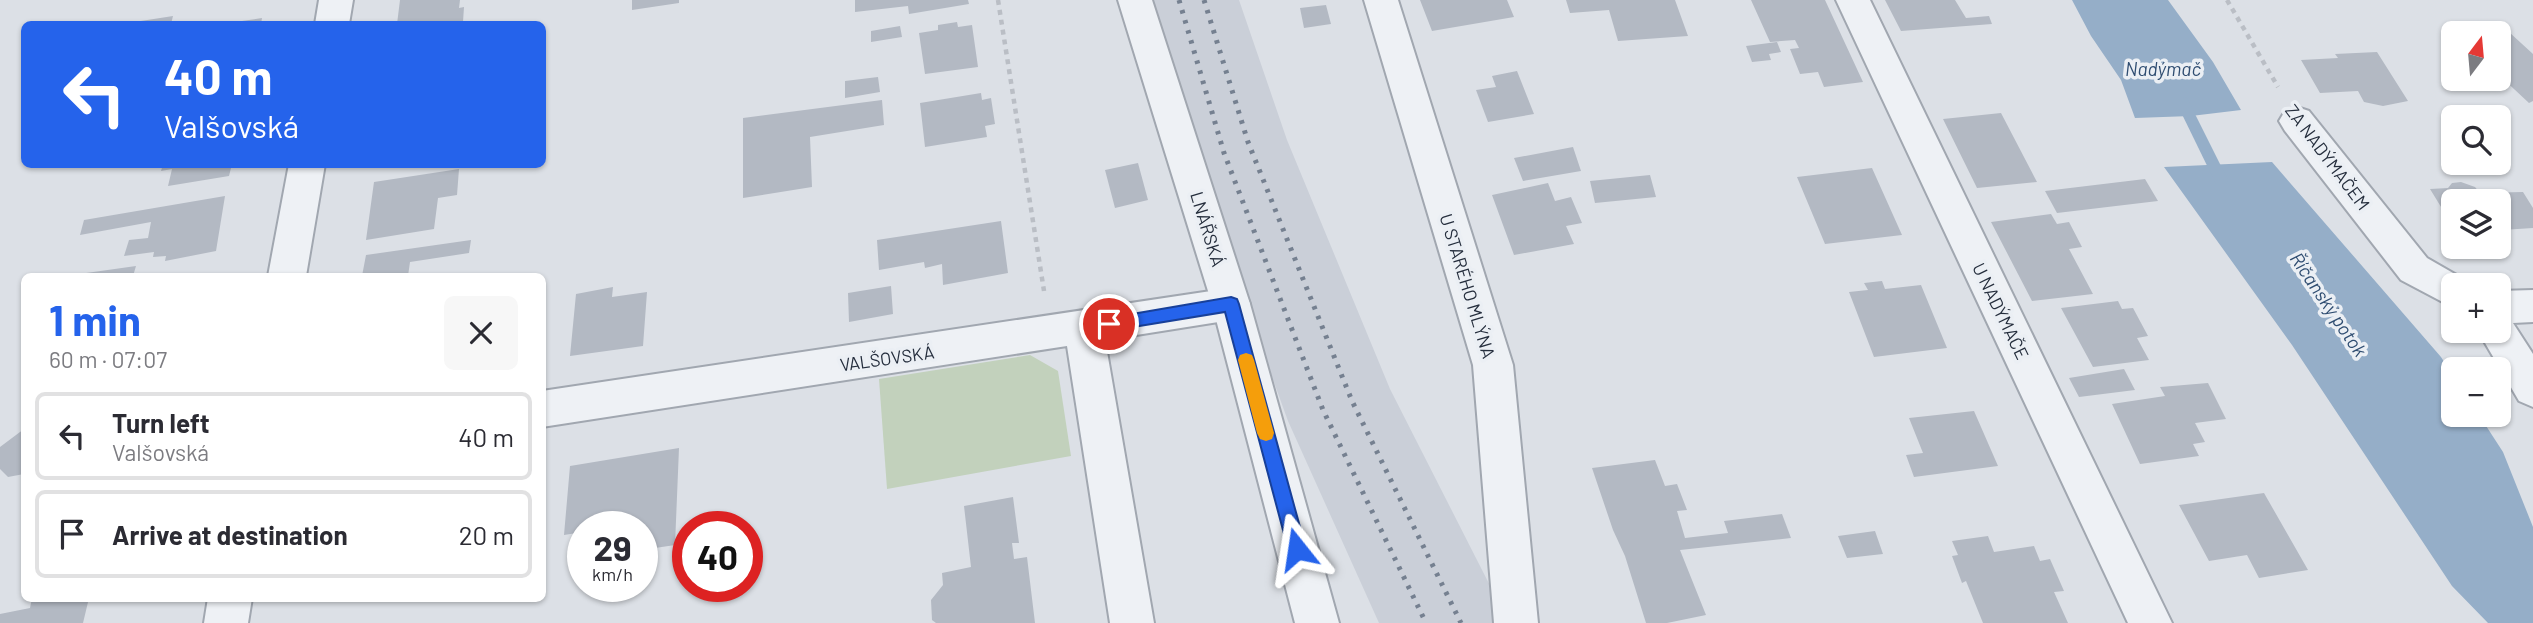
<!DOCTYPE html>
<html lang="en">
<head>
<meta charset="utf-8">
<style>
	:root { --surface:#fff; --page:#f7f7f7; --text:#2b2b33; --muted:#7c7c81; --line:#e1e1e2; --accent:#2563eb }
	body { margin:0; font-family:Barlow,sans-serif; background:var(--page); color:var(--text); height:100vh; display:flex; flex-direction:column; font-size:26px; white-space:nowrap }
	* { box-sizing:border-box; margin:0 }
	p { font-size:23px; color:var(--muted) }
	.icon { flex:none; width:38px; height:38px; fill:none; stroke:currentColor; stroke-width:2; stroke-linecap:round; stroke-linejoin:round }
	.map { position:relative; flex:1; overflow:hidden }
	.panel { position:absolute; left:21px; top:273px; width:525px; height:329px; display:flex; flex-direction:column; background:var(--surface); border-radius:10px; box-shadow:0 2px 5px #0004 }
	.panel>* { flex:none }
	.hud { position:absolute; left:21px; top:21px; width:525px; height:147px; border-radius:10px; box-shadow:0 2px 5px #0004; background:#2563eb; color:#fff; overflow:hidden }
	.needle { width:46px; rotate:16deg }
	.controls { position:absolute; left:2441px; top:21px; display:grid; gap:14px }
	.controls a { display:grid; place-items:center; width:70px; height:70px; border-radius:10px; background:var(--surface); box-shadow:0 2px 5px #0004; font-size:35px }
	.speed { position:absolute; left:567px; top:511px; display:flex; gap:14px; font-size:35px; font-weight:700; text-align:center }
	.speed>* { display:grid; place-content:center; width:91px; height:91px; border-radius:50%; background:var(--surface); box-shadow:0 2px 5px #0004; line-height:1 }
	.speed small { font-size:18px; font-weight:400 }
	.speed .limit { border:10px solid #d22; background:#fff; color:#111 }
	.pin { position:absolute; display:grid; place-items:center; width:60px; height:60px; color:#fff; margin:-30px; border:4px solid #fff; border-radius:50%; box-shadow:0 2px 7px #0007 }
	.me { position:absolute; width:77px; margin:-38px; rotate:345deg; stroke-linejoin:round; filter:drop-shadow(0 0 5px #0008) }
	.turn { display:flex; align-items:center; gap:24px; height:147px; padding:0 28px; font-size:32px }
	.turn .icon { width:91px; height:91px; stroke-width:2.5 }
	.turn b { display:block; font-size:49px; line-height:60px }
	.round { display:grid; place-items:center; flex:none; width:74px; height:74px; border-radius:10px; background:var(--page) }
	.overview { display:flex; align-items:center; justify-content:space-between; height:119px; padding:0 28px }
	h1 { font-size:42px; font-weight:700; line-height:52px; color:var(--accent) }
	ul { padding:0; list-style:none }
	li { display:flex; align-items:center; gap:21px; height:88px; margin:0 14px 10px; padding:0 14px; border:4px solid var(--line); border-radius:10px }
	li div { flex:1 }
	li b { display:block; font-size:26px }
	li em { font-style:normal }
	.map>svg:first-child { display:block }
	.built { fill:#cacfd8 }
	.green { fill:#c2d1bc }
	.water { fill:#95aec8 }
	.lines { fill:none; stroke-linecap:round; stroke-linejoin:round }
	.stream { fill:#95aec8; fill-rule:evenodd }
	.building { fill:#b3b9c3 }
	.minor-casing { stroke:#a1a7b0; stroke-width:4 }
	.tertiary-casing { stroke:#a1a7b0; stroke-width:4 }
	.path { stroke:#babec5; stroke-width:4.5; stroke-dasharray:5 5; stroke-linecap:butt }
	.minor { fill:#eef1f5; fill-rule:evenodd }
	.tertiary { fill:#eef1f5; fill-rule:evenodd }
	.rail { stroke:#758090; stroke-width:5; stroke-dasharray:3.5 7; stroke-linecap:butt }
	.route { fill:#2563eb; stroke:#184099; stroke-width:2 }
	.slow { fill:#f59e0b }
	.labels { text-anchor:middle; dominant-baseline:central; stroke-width:7; stroke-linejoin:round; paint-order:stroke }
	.street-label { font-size:18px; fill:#252e3d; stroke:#ebeff4 }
	.water-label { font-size:19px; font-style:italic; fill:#2f4d71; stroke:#ebeff4 }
</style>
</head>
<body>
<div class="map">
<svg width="2533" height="623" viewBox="0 0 2533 623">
	<rect width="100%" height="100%" fill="#dce0e6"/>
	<path class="built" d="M1145,0H1239L1287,140L1390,389L1509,623H1379L1288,421L1194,161Z"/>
	<path class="green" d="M1030,355L1058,371L1071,456L887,489L879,379Z"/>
	<path class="water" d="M2072,0H2168L2213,62L2241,110L2191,116L2135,118L2121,80L2091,36Z
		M2272,162L2441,357L2453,376L2454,415H2479L2503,452L2533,527V623H2488L2452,586L2292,345L2164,167Z"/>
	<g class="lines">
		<path class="stream" d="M2182,97L2187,98L2228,180L2226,184H2216L2176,102Z"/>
	</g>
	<path class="building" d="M400,0H460L459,8L464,7L463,22L397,24Z
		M632,0H679V3L632,10Z
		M855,0H968L969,4L909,14L908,6L855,12Z
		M1420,0H1507L1514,17L1432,31Z
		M1566,0H1675L1688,36L1618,41L1609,10L1570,13Z
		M1751,0H1825L1863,82L1824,87L1818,72L1800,74L1790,49L1799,48L1795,40L1770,42Z
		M1885,0H1955L1966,18L1989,16L1992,24L1901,31Z
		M1326,5L1331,24L1304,28L1300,8Z
		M173,16L171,24H128V23Z
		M262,18L261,24H228V23Z
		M957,22L958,27L972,25L978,67L925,74L919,33L938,30V25Z
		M900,26L902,37L871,42V31Z
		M2509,32L2533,54V101L2529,103L2499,75V69L2503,68L2499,64V36Z
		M1777,42L1781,52L1769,54L1771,60L1752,62L1746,46Z
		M2377,52L2408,101L2383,106L2364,102L2358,91L2320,93L2301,60L2338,58L2335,54Z
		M1517,71L1534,114L1488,122L1476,90L1496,87L1492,76Z
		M878,77L880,92L845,98V81Z
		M981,93L982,100L991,98L995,124L985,126L987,137L925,147L920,103Z
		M882,100L884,125L810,137L812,187L743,198V118Z
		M2001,113L2037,182L1977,188L1943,119Z
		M1573,147L1581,171L1523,181L1514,158Z
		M1138,163L1148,200L1115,208L1105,170Z
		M163,164H232L229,176L168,186L172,169L161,171Z
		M1872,168L1902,235L1825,244L1797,177Z
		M459,169L457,195L438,198L434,229L366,240L374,182Z
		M1650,175L1656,197L1595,203L1590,181Z
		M2145,179L2158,201L2057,213L2045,191Z
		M2461,182L2475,187L2480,193L2523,192L2533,208V228L2502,230L2510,243L2501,244L2498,250H2489L2483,247H2499V201H2454V228L2430,189L2448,188L2452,183Z
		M1548,183L1555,201L1571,197L1582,223L1566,226L1574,244L1514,255L1492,195Z
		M225,196L216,251L165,261L166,256L153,257L154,252L124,256L129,240L148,238L151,222L80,235L84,220Z
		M2051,214L2057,224L2069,222L2082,247L2069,249L2093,294L2032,301L1991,222Z
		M1001,221L1008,273L943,285L942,264L925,268L924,262L879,270L877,240Z
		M471,240L469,253L410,262L408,276H362L366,255Z
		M136,266L133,276H72V275Z
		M1882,281L1885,289L1921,285L1947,348L1874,357L1849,292L1868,290L1864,283Z
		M891,286L893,314L849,322L848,293Z
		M613,287L612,297L647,292L643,346L570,356L576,294Z
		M2118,301L2122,309L2133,308L2148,336L2137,338L2149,360L2093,367L2061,308Z
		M2124,369L2135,390L2079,397L2069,378Z
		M2208,383L2226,419L2195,423L2205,442L2193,444L2199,456L2140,464L2112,404L2165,396L2160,387Z
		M1974,411L1998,466L1914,477L1906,455L1923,453L1909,418Z
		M24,429V474L8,477L0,469V447Z
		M679,448L675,545L642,550V527H583V532L564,535L570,466Z
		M1655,460L1665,486L1677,484L1687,510L1677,511L1685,538L1728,533L1724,521L1782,514L1791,538L1680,550L1706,615L1667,623H1646L1625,556L1613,530L1592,468Z
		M2264,493L2308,570L2259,578L2247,555L2209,561L2179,505Z
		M1013,497L1019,543H1012L1014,559L1027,557L1035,623H936L932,620L931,600L943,585L942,573L971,567L964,506Z
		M1875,531L1883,554L1847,558L1838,536Z
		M1988,536L1994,552L2034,546L2040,561L2050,559L2064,591L2054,592L2068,623H1983L1966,581L1962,583L1952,556L1958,555L1952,541Z
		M32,598H89L83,623H0V614L30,608Z"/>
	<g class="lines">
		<defs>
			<path id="minor" d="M319,0H353L349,24H315Z
				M1836,0H1870L2172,623H2128Z
				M2297,107L2309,111L2427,258L2467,281L2470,285H2454V308L2401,280L2285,131L2279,121L2285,111Z
				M289,164H325L306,276H268Z
				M1231,288L1245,292L1250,304L1245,316L1231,320L1105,340L1154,623H1110L1067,346L542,427V391Z
				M2533,290V322L2513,323L2533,354V407L2519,401L2478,331H2499V291Z
				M208,598H252L248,623H204Z"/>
			<path id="tertiary" d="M1118,0H1152L1250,304L1339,623H1295L1212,304Z
				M1364,0H1398L1513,365L1538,623H1494L1473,365Z"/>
		</defs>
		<use href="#minor" class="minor-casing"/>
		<use href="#tertiary" class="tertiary-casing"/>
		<path class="path" d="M998,0L1044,291
			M2227,0L2278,87"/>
		<use href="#minor" class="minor"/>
		<use href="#tertiary" class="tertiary"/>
		<path class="rail" d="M1179,0L1224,153L1323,410L1426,623
			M1204,0L1248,142L1352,401L1461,623"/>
	</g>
	<path class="route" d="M1231,297L1237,299L1239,304L1306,549L1303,555L1297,557L1291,555L1288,549L1225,312L1109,331L1103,329L1101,324L1103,320L1109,318Z"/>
	<path class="slow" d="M1246,353L1252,355L1254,360L1274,433L1272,439L1266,441L1260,439L1257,433L1238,360L1240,355Z"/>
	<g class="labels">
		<g class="street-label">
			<text transform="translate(2328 157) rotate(53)">ZA NADÝMAČEM</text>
			<text transform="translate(1208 229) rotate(73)">LNÁŘSKÁ</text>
			<text transform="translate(1468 286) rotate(73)">U STARÉHO MLÝNA</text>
			<text transform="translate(2001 311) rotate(64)">U NADÝMAČE</text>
			<text transform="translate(887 358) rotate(-8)">VALŠOVSKÁ</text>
		</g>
		<g class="water-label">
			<text x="2163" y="68">Nadýmač</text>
			<text transform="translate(2329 304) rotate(56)">Říčanský potok</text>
		</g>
	</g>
</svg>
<div class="controls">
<a><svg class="needle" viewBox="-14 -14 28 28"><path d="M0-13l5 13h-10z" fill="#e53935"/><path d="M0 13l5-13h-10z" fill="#7c7c81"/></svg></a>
<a><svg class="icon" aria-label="search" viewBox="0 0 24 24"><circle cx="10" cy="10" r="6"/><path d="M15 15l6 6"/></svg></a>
<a><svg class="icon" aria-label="layers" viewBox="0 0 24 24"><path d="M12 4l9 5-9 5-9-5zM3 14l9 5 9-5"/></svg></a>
<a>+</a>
<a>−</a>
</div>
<div class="speed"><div>29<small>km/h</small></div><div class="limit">40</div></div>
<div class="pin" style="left:1109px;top:324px;background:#d93025"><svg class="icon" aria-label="arrive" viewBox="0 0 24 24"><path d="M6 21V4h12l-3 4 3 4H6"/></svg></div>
<svg class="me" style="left:1297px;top:549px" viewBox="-20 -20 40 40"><path d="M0-17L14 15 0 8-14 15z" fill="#2563eb" stroke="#fff" stroke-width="4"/></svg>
<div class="hud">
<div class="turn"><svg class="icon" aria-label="left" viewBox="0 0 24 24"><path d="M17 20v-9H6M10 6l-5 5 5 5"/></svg><div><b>40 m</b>Valšovská</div></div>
</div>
<section class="panel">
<div class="overview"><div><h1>1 min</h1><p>60 m · 07:07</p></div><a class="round"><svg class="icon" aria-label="close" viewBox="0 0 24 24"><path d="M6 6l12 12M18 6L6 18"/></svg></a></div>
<ul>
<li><svg class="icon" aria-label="left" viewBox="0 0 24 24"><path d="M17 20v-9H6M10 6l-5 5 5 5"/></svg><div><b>Turn left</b><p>Valšovská</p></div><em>40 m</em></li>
<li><svg class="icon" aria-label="arrive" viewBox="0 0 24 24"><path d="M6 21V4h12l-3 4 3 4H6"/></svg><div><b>Arrive at destination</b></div><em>20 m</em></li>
</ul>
</section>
</div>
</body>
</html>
